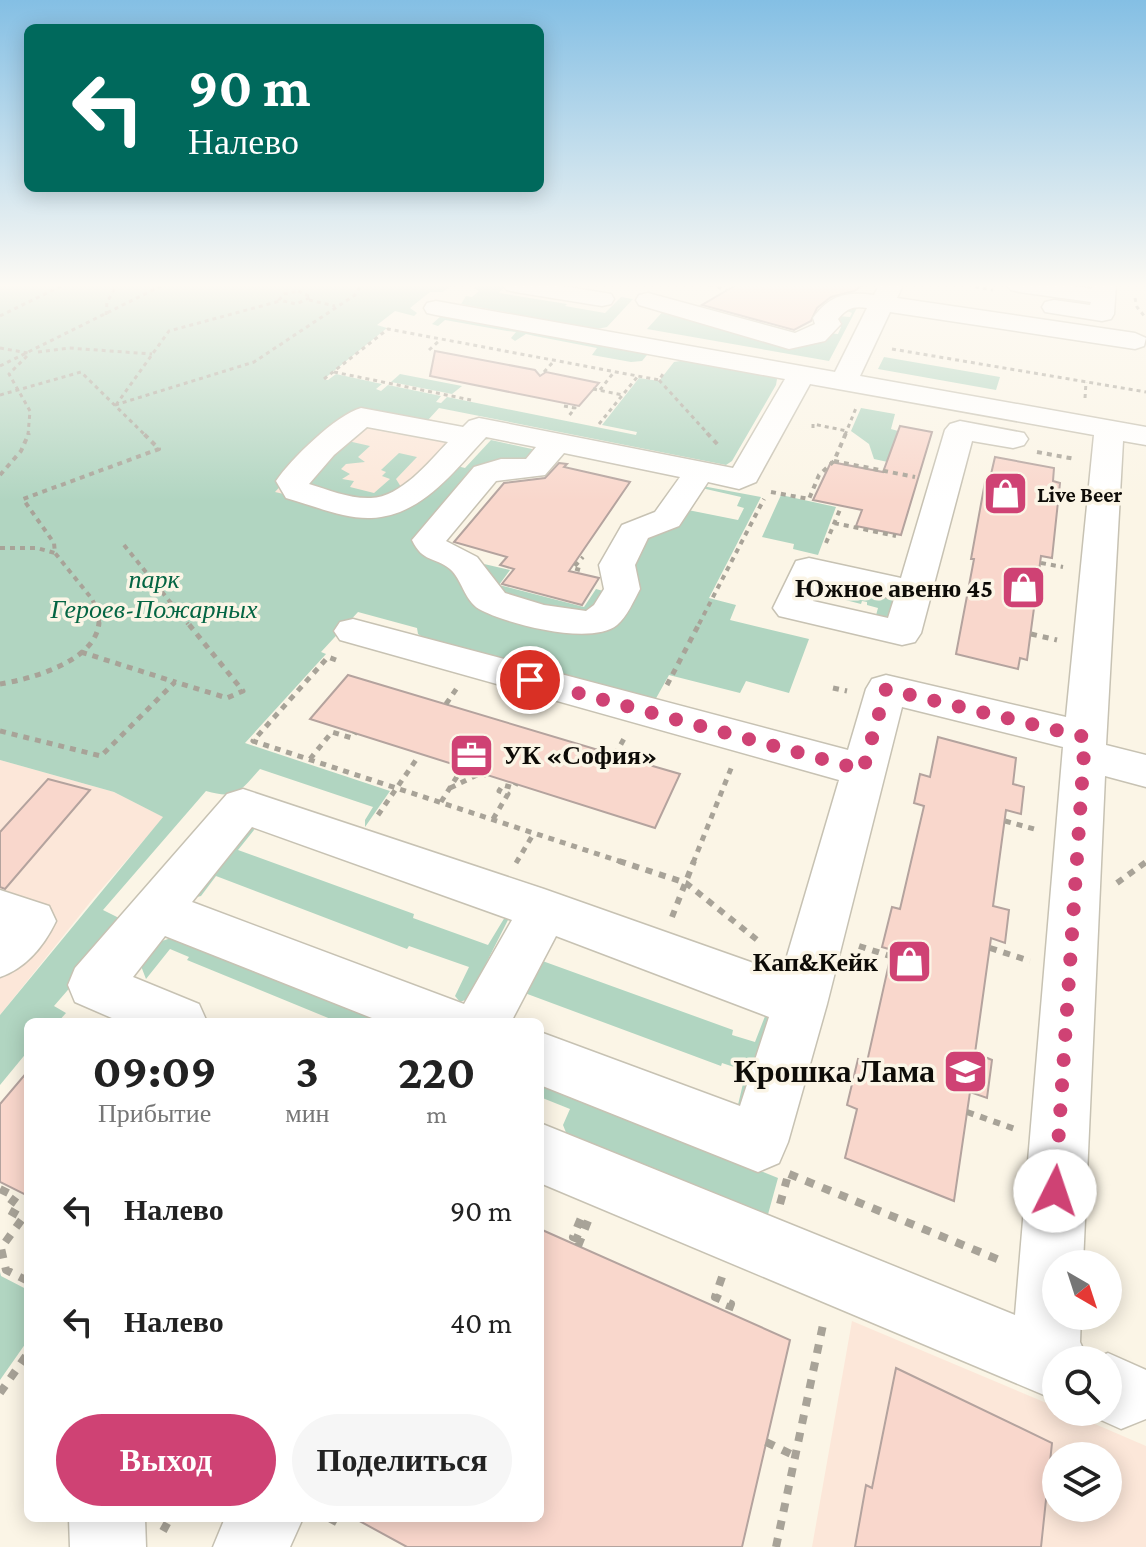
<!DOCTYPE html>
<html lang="ru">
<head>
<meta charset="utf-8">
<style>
	:root { --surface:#fff; --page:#f6f6f6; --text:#222; --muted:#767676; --accent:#cf4274 }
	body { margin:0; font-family:"Crimson Pro",serif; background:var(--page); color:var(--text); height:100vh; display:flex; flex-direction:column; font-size:30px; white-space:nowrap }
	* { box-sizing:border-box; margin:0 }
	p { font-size:26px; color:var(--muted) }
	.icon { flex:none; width:44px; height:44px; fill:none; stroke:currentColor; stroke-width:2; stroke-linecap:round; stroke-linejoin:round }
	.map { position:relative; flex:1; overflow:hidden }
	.drawer { position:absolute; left:24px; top:1018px; width:520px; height:504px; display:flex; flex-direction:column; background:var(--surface); border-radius:12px; box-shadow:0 4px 20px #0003 }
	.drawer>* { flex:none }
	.hud { position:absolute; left:24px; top:24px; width:520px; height:168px; border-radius:12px; box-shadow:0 4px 20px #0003; background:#00695c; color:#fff; overflow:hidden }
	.needle { width:52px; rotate:141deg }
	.controls { position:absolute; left:1042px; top:1250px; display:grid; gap:16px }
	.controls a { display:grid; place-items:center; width:80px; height:80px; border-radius:50%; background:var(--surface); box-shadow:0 4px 20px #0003; font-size:40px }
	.pin { position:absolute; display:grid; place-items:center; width:68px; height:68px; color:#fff; margin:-34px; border:4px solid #fff; border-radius:50%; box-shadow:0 2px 8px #0007 }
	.me { position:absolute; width:88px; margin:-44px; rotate:4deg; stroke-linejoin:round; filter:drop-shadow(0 0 6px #0008) }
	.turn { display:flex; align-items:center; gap:28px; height:168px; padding:0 32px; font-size:36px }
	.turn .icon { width:104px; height:104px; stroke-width:2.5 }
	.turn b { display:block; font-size:56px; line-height:68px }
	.eta { display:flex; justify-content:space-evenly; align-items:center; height:136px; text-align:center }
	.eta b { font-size:48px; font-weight:700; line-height:56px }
	.cta { display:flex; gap:16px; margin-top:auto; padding:16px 32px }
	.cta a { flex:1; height:92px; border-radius:48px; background:var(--accent); color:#fff; font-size:32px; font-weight:700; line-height:92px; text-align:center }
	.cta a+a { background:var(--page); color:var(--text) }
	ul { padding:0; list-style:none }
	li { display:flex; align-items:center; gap:24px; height:112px; padding:0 32px }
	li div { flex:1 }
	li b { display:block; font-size:30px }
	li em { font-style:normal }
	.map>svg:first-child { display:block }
	.industrial { fill:#fce7d9; fill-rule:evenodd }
	.green { fill:#b1d5c1 }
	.building { fill:#f9d7cc; stroke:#b4a39e; stroke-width:2 }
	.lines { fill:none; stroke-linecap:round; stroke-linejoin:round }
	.minor-casing { stroke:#c7c2b3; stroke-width:3 }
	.path-far4 { stroke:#a8a398; stroke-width:3; stroke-dasharray:4 4; stroke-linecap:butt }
	.path-far3 { stroke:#a8a398; stroke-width:4; stroke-dasharray:5 5; stroke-linecap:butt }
	.path-far2 { stroke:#a8a398; stroke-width:5; stroke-dasharray:6 6; stroke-linecap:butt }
	.path-far1 { stroke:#a8a398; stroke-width:6; stroke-dasharray:7 7; stroke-linecap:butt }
	.path { stroke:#a8a398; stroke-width:8; stroke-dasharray:9 9; stroke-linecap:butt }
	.minor { fill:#fff; fill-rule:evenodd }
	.route { stroke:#cf4274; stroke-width:14; stroke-dasharray:0 25.2 }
	.labels { text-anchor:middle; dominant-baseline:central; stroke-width:7; stroke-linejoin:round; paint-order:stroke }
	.far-poi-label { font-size:22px; font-weight:bold; fill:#0e0c08; stroke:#fbf5e6; text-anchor:start }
	.park-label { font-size:26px; font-style:italic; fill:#046543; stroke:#fbf5e6 }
	.poi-label { font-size:26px; font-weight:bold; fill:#0e0c08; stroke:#fbf5e6; text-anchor:end }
	.near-poi-label { font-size:32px; font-weight:bold; fill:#0e0c08; stroke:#fbf5e6; text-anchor:end }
</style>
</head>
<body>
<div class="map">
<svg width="1146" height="1547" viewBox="0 0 1146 1547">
	<rect width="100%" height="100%" fill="#fbf5e6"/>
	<path class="industrial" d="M359,408L472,434L392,533L270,492Z
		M0,760L114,792L164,817L92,900L0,1015Z
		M852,1321L1056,1407V1412H1067L1146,1446V1547H812ZM1056,1456H1108V1508H1056Z"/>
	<path class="green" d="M0,285H454L442,292H430L410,308L417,313L414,316L395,311L377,325L387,328L324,379L328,380L336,374L382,384L376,389L381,391L388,385L441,396L436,402L441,403L447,397L636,435L637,432L602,425L639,378L659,381L674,362L686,360L774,377L777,379L776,385L732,461L726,465L439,408L428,420L441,423L358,410L320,443L275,492L370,514L483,436L499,438L481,440L457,466L465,468L491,440L541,451L537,459L505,464L424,533L454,562L477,598L584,629L631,549L688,510L738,520L744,508L737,506L741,497L697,487V485L761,497L709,598L736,605L730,620L809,639L789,693L746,681L740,693L669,675L654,702L424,638L418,634L417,628L358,612L321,652L326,654L245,743L390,791L365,827V820L373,807L260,769C240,791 237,800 206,791L103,910L121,919L118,932L54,1006L66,1013L58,1022H28V1051L0,1085V1015L163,817L114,792L0,760Z
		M479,285L505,286L499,293L567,304L565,306L605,313L621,297L633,299L607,327L597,329L461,304L466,296L472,297L479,291L473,288Z
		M860,302L829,361L647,329L666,308L768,339L827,333L838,334L841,327L832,325L838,316L850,317L852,313L845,310Z
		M441,316L645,353L647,355L642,361L631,362L592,355L597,348L535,336L526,334L515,341L511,338L516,332L507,331L445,320L438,326L432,324Z
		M884,357L1000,377L996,390L878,369Z
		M400,374L462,386L452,394L391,382Z
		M861,408L895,414L891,429L898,431L906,466L874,459L869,444L851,431Z
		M339,439L370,446L358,457L365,462L346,464L341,469L350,474L342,479L354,481L350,487L374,493L390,479L382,476L386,472L381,470L399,453L417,457L396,479L401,487L382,502L310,490L304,475Z
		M781,495L836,507L818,555L793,549L794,544L762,537Z
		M484,564L510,570L499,585L584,607L596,589L607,592L594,610L576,613L502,594Z
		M834,585L892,599L895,602L892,615L875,619L878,608L867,605V602L862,601L861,604L830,596Z
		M253,826L254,830L238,850L414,914L413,918L488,945L505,917L509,918L468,999L460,1002L455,996L469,967L409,946L407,949L216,876L201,896L193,898Z
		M174,937L389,1022H338L187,960L189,957L170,949L146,979L141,966L156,943Z
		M537,959L733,1030L732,1035L755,1042L767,1011L770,1018L744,1104L737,1109L746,1071L722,1063L721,1066L522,992Z
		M540,1083L778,1178L767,1218L567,1135L563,1125L570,1109L540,1097Z
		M0,1272L1,1276L28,1290V1340L0,1380Z"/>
	<path class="building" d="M736,285H863L854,291L831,297L817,308L811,321L794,330L702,305Z
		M435,351L535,370L540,376L546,372L599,383L579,406L430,376Z
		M900,426L932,432L901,535L856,526L862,510L813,500L831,462L883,472Z
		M995,457L1054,468L1053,481L1060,483L1052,558L1041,556L1027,660L1020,658L1018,669L956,654L974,559H971L985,482L989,483Z
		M559,463L567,464L564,467L630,482L569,571L599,578L582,605L502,584L514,569L500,565L507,557L454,542L504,483L545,478Z
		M348,675L615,755L680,774L655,828L310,719Z
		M938,737L1016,758L1013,784L1024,787L1021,814L1006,810L993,906L1009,910L1005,943L991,938L975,1053L992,1060L987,1098L970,1092L954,1201L845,1158L857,1109L847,1105L858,1059L867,1062L892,950L882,947L892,907L900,909L924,806L914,803L920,774L930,777Z
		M48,779L90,790L5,889L0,887V832Z
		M28,1071V1196L0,1182V1104Z
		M540,1229L790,1340L742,1547H407L354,1518H540Z
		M896,1368L1052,1443L1041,1547H855L866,1485L872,1488Z"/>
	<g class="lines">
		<defs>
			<path id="minor" d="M503,285H557L611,294L614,299L611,304L602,306L515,292L507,290Z
				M879,285H903L897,298L1135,333L1146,338L1144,346L1135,349L890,312L860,376L1146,427V445L1123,441L1106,745L1146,755V787L1105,776L1083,1264H1056V1316H1081L1080,1342L1088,1360H1056V1400L540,1183V1123L1015,1315L1063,747L902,707L827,1004L788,1142L779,1163L758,1172L540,1085V1032L740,1106L769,1017L556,936L511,1022H382L165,936L133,977L199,1004L207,1022H121L75,1002L68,985L75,968L227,794L243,789L544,889L782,973L839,780L340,640L334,631L340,622L353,619L848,750L866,689L872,679L886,675L1066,717L1094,435L810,384L756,482L739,489L708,482L679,526L648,538L635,565L640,589C634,600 627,617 617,625C591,646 506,624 479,609C464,600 462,579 450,569C434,556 423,563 412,540L474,467L501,459H526L536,447L486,437C454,471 422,516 371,518C343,519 312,505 286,498L276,481C291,459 336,415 361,408L463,427L469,421L479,418L733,468L785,379L436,315L427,313L424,308L427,303L436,301L835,372L867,308C854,306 847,308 838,319L841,324L825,341L789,349L639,305L636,300L639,295L648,293L795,333L815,324L813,318C829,295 847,291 874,295ZM367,427L448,442C429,462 401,497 371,498C350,499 329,490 309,484L334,455ZM564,453L680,477L655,512L622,525L599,565L604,589L594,605L586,611L544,605L505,593L477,557L446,541L496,481L545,475ZM252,827L512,920L464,1004L192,902Z
				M1007,285H1067L1092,289V285H1116L1114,314L1111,319L1102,321L1045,312L1042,307L1045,302L1054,300L1090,305L1091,302L1019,292L1011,290Z
				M960,421L1024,433L1028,439L1024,445L1013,448L972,441L921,633L915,642L902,645L779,616L773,608L796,561L809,558L901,578L945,430L950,424ZM821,582L894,599L888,618L813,601Z
				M0,890L49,906L56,921C44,946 26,968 0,977Z
				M1108,1353L1146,1370V1419L1121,1429L1083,1412H1108V1360H1091Z
				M69,1518H145L146,1547H70Z
				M225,1518H303L290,1547H213Z"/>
		</defs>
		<use href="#minor" class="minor-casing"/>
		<path class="path-far4" d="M710,285L727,290
			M975,287L993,290
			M298,291L311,297L296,304L279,300L284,294Z
			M1135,298L1137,307L1145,317
			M309,300L335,306
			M106,315L107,302L117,285
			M0,316L63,285
			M0,348L28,353
			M892,349L1146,392
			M429,350L440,340
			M38,352L69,348L152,354
			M27,356L9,374L30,411L28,435
			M0,366L163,285
			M334,372L471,400
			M544,372L554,361
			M324,379L388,329L659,380L663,374
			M659,380L709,435
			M593,389L623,395
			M600,390L614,372
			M0,395L81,372L145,435
			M1085,398L1086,382
			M115,405L254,362L355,295L361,285
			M116,405L169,331L280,301
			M564,406L575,408L568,417
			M599,424L638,376
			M813,428V424L847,431
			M845,435L856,408"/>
		<path class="path-far3" d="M707,433L720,447
			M1037,452L1075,459
			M834,461L915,477
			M0,475L21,451L29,433
			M771,492L809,499L819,475L834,461L846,433
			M1049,499L1071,503
			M834,523L896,536
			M826,543L841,507
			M124,545L188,624
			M0,548H37L55,553
			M1041,563L1063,567
			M580,570L573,568L583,557
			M99,624V614L92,599L55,553L54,543L23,499L159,449L143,433
			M699,624L764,499"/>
		<path class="path-far2" d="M1031,634L1057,640
			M81,652L175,682
			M336,660L328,657L253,741L625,863
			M0,684C31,679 97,661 99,622
			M667,685L700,622
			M833,688L847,691
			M446,704L457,688
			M0,731L101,756L175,682L227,698L243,691L187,622
			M615,755L626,735
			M310,759L332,732L352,738L355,733
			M461,770L486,775
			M450,788L477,775
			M441,802L463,767
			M378,815L416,760
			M493,819L508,794L499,791L503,785L514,788L516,784
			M1005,821L1038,830
			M516,863L534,833
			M693,863L732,766"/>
		<path class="path-far1" d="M619,861L686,883L761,943
			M1117,883L1146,862
			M672,917L694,861
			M859,946L890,956
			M990,948L1030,961
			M967,1112L1015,1129"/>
		<path class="path" d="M789,1174L1002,1261
			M0,1189L16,1197L7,1209L23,1218L1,1248L6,1270L28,1281
			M780,1204L787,1179
			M580,1240L573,1237L581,1218
			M578,1246L588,1221
			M722,1277L715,1297L731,1304L728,1312
			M0,1393L28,1353
			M766,1442L795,1456
			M329,1518L340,1524L342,1518
			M163,1531L170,1518
			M776,1547L824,1320"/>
		<use href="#minor" class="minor"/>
	</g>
	<linearGradient id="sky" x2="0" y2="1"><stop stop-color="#84bfe4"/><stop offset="0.57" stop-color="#fdfaf4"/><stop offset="1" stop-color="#fdfaf4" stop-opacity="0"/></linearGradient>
	<rect width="1146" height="501" fill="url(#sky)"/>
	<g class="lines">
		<path class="route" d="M530,680L863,770L886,689L1085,737L1055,1191"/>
	</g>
	<defs>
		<symbol id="shop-square" viewBox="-11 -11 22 22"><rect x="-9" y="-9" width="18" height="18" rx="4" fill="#cf4274" stroke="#fbf5e6"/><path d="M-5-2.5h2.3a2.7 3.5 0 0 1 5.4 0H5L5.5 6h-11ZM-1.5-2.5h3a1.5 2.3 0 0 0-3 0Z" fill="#fff"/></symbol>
		<symbol id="office-square" viewBox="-11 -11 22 22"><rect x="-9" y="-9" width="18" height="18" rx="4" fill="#cf4274" stroke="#fbf5e6"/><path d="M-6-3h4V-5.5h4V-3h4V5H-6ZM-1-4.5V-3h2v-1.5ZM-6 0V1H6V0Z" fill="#fff"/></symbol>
		<symbol id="school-square" viewBox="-11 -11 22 22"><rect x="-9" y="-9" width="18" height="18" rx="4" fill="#cf4274" stroke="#fbf5e6"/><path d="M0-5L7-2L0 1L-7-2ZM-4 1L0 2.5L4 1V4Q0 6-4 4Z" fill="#fff"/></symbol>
	</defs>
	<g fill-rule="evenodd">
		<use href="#shop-square" x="980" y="468" width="51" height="51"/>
		<use href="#shop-square" x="998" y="562" width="51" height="51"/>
		<use href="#office-square" x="446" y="730" width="51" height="51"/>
		<use href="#shop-square" x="884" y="936" width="51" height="51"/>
		<use href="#school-square" x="940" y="1046" width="51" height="51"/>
	</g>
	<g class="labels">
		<g class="far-poi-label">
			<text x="1037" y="494">Live Beer</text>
		</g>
		<g class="park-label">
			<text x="154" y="579">парк<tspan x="154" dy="30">Героев-Пожарных</tspan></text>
		</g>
		<g class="poi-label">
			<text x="993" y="588">Южное авеню 45</text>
			<text x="503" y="755" text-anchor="start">УК «София»</text>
			<text x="878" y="962">Кап&amp;Кейк</text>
		</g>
		<g class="near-poi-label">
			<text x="935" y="1071">Крошка Лама</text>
		</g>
	</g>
</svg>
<div class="controls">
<a><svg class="needle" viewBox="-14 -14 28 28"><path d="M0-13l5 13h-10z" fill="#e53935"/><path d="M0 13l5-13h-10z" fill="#767676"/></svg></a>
<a><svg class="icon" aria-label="search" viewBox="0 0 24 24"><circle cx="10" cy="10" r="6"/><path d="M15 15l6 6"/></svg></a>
<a><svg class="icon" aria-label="layers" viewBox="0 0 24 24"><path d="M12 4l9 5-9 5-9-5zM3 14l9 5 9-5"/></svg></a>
</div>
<div class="pin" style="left:530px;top:680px;background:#d93025"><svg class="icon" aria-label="arrive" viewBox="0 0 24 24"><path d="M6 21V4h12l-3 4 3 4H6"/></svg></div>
<svg class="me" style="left:1055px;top:1191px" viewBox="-20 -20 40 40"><circle r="19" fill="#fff"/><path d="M0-13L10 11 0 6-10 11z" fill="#cf4274"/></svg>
<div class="hud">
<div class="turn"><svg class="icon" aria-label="left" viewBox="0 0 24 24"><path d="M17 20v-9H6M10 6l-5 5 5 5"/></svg><div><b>90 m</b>Налево</div></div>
</div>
<section class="drawer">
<div class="eta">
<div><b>09:09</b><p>Прибытие</p></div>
<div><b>3</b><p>мин</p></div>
<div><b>220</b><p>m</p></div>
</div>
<ul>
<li><svg class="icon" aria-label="left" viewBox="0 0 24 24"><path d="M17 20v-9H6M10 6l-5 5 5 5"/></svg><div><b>Налево</b></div><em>90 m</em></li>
<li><svg class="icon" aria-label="left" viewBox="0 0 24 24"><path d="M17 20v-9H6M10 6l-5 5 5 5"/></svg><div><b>Налево</b></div><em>40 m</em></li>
</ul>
<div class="cta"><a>Выход</a><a>Поделиться</a></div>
</section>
</div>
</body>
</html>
